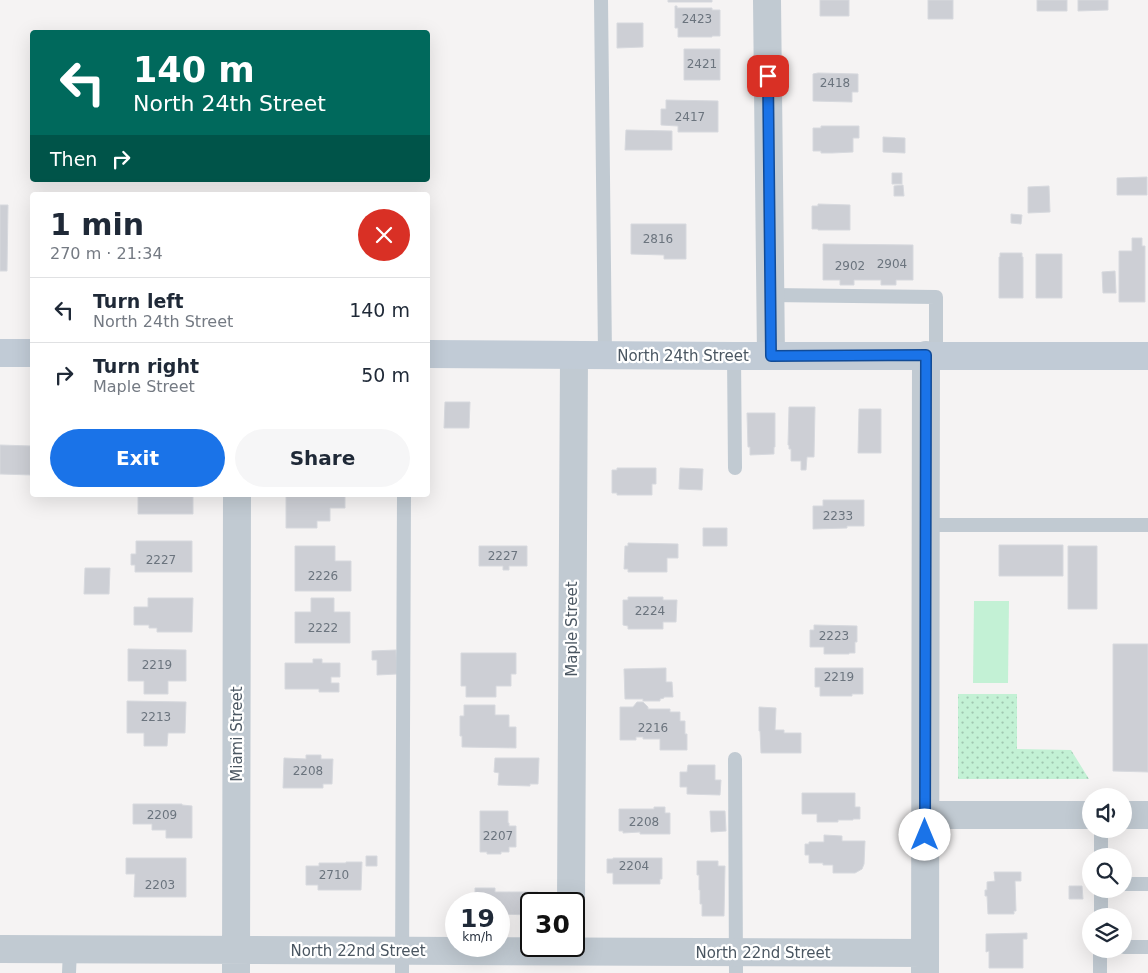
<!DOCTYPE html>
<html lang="en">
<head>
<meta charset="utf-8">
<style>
	:root { --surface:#fff; --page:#f6f6f7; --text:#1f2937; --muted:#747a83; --line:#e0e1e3; --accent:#1a73e8 }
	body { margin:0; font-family:"DejaVu Sans",sans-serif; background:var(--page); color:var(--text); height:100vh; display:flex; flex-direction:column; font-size:19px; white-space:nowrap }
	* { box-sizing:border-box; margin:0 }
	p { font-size:16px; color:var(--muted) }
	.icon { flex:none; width:28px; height:28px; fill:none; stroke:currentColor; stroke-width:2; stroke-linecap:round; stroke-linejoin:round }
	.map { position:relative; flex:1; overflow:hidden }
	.panel { position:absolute; left:30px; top:192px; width:400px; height:305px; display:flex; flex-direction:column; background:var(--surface); border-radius:5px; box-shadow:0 5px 20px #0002 }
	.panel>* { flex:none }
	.guide { position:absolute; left:30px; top:30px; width:400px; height:152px; border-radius:5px; box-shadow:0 5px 20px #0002; background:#00695c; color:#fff; overflow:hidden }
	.tools { position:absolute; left:1082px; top:788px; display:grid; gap:10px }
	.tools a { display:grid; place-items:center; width:50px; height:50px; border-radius:50%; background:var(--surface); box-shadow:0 5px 20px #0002; font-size:25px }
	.speed { position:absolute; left:445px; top:892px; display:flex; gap:10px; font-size:25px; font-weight:700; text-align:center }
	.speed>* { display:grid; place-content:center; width:65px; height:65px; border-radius:50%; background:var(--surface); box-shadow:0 5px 20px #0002; line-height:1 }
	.speed small { font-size:12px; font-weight:400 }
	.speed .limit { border:2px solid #111; border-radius:8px; background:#fff; color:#111 }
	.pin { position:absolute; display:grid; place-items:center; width:42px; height:42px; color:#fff; margin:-21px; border-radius:10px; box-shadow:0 2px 8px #0006 }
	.me { position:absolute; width:55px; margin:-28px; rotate:0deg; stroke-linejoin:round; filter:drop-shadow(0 0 4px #0008) }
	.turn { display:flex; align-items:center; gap:18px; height:105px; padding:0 20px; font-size:22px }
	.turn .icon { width:65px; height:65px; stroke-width:2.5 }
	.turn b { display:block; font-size:35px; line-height:42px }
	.then { display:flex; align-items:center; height:48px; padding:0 20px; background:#0003; gap:10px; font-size:19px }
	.round { display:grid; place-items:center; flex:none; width:52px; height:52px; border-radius:26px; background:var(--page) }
	.summary { display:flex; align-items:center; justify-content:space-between; height:85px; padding:0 20px }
	h1 { font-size:30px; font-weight:600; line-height:38px }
	.action { display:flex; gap:10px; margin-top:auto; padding:10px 20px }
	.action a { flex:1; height:58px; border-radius:30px; background:var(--accent); color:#fff; font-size:20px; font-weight:600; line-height:58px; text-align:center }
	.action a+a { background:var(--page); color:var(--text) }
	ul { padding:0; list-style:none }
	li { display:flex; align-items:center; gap:15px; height:65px; padding:0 20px; border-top:1px solid var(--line) }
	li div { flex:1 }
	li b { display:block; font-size:19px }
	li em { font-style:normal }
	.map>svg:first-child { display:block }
	.grass { fill:url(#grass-dots) }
	.garden { fill:#c3f1d5 }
	.building { fill:#cdcfd5; stroke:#d7d9de }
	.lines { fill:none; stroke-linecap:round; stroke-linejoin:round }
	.lane { stroke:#c1cad2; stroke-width:14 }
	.street { stroke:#c1cad2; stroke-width:28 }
	.secondary { stroke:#c1cbd6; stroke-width:28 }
	.route-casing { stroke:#114b97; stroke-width:12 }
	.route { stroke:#1a73e8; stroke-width:9 }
	.labels { text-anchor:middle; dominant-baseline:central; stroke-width:4.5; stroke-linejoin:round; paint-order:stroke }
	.number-label { font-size:12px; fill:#6b747e }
	.street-label { font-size:15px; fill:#4a5661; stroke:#fff }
</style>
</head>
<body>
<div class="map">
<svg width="1148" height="973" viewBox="0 0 1148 973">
	<defs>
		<pattern id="grass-dots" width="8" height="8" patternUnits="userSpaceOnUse" patternTransform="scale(1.25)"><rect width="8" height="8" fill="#c3f1d5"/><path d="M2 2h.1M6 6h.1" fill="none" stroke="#a0c6b0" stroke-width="1.8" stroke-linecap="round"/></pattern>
	</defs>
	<rect width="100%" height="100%" fill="#f5f3f3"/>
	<path class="grass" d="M958,694H1017V749L1071,750L1089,779H958Z"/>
	<path class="garden" d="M974,601H1009L1008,683H973Z"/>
	<path class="building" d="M668,0H712V2H668Z
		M820,0H849V16H820Z
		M928,0H953V19H928Z
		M1037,0H1067V11H1037Z
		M1078,0H1108V10L1078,11Z
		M675,6H677V8H712V10H720V36H712V37H678V28H675Z
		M617,23H643V47L617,48Z
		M684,49H720V80H684Z
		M818,73L858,74V92H852V102L813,101V74Z
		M666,100L718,101V132H678V126L661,125V109H666Z
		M821,126H859V138H853V152L832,153H821V151H813V128H821Z
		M626,130L672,131V150H625Z
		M883,137L905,138V153L883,152Z
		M892,173H902V184H892Z
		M1147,177V195H1117V178Z
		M903,185L904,196H894V186Z
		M1049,186L1050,212L1028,213V187Z
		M818,204L850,205V230H818V229H812V206H818Z
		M0,205H8L7,271H0Z
		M1011,214L1022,215L1021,224L1011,223Z
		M631,224H686V259H664V255L631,254Z
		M1132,238H1142V246H1145V302H1119V251H1132Z
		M823,244L913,245V280H896V285H881V280H854V285H840V280H823Z
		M1000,253H1022V257H1023V298H999V257H1000Z
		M1036,254H1062V298H1036Z
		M1115,271L1116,293H1103L1102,272Z
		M445,402H470L469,428H444Z
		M789,407H815L814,457H807L806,470H801V461H791V449H789V445H788Z
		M859,409H881V453H858Z
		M747,413H775V447H774V454L750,455V447H748Z
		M0,445L32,446V475L0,474Z
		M617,468H656V484H652V495H617V493H612V470H617Z
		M680,468L703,469L702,490L679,489Z
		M138,495H193V514H138Z
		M286,495H345V508H330V521H317V528H286Z
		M823,500H864V526H847V528L813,529V506H823Z
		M703,528H727V546H703Z
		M136,541H192V572H135V565H131V554H136Z
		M628,543L678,544V558H667V572H628V569H624L625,546H628Z
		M999,545H1063V576H999Z
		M295,546H335V561H351V591H295Z
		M479,546H527V566H509V570H503V566H479Z
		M1068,546H1097V609H1068Z
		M85,568H110L109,594H84Z
		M628,597H663V600H677L676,622H663V629H628V626L623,625V600H628Z
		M148,598H193L192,632H157V628H149V625H134V607H148Z
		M311,598H334V612H350V643H295V612H311Z
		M814,625L857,626V642H855V653H849V654H824V647H810V630H814Z
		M1113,644H1148V772L1113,771Z
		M128,649L186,650V681H168V694H144V681H128Z
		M396,650L397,674L377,675V660H372V651Z
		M461,653H516V674H511V686H496V697H466V686H461Z
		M313,659H322V663H340V677H331V683H339V692H319V689H285V663H313Z
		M666,668V682H672L673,697H664V698L660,699V701H643V699H625L624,669Z
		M815,668H863V694H852V696H820V687H815Z
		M127,701L186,702L185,733H168L167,746H144V733H127Z
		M637,702H643L648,707V709H670V712H680V721H685V734H687V750H660V739H643V737H636V740H620V707H633Z
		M464,705H495V715H509V727H516V748L462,747V736H460V716H464Z
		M759,707L776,708L775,730H784V733H801V753H761L760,731H759Z
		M306,755H321V759H333L332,784H323V788H283L284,758L306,759Z
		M495,758H539L538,784H530V786L498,785L499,773L494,772Z
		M688,765H715V780H721L720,795L687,794V787H680V772H687Z
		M802,793H855V807H860V819H853V820H838V822H817V814H802Z
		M133,804H182V805L192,806V838H166V830H152V824H133Z
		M654,807H665V813H670V834H640V832L623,833V831H619V809H654Z
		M480,811H508V823H509V826H516V847H509V852H501V854H487V852H480Z
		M710,811H725L726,831L711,832Z
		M824,835L842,836V841H865L864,864L862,869L855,873H833V865H823V863H809V855H805V844H809V842H824Z
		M366,856H377V866H366Z
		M126,858H186V897H134L135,874H126Z
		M613,858H662V879H660V884H613V873H607V859H613Z
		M697,861H718V866H725L724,916H702V904H700V890H699V875H697Z
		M346,862H362L361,890H318V885H306V866H319V863H346Z
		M994,872H1021V881H1015L1016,911H1014V914H988L987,896H985V890H987V882L995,881Z
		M1069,886H1082L1083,899H1069Z
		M475,888H495V892H538V904H531V915L499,914V904H475Z
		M1027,933V939H1023V968H989V951L986,952V934Z"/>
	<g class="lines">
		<path class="lane" d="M601,0L605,355
			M770,295L936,297V355
			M734,356L735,468
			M926,525H1148
			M735,759L736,973
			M1101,856V829
			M1124,884H1148
			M1101,916V889
			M1124,947H1148
			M69,973L70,950
			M402,973L404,495
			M1100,973V949"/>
		<path class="street" d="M767,0L771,356
			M925,815H1091
			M1124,815H1148
			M571,904L574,355
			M0,949L925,953
			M236,973L237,495
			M925,973L926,355"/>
		<path class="secondary" d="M0,353H32
			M428,354L734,356H1148"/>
	</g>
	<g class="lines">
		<defs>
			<path id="route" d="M768,76L771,356L926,355L925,835"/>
		</defs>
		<use href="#route" class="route-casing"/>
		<use href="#route" class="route"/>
	</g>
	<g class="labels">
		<g class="number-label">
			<text x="697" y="19">2423</text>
			<text x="702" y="64">2421</text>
			<text x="835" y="83">2418</text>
			<text x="690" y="117">2417</text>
			<text x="658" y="239">2816</text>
			<text x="892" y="264">2904</text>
			<text x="850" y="266">2902</text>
			<text x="838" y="516">2233</text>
			<text x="503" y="556">2227</text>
			<text x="161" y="560">2227</text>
			<text x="323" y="576">2226</text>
			<text x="650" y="611">2224</text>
			<text x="323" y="628">2222</text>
			<text x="834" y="636">2223</text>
			<text x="157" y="665">2219</text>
			<text x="839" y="677">2219</text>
			<text x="156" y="717">2213</text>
			<text x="653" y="728">2216</text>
			<text x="308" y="771">2208</text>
			<text x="162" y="815">2209</text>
			<text x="644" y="822">2208</text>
			<text x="498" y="836">2207</text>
			<text x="634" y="866">2204</text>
			<text x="334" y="875">2710</text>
			<text x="160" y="885">2203</text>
		</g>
		<g class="street-label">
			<text x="683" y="356">North 24th Street</text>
			<text transform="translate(572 629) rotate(-90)">Maple Street</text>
			<text transform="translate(237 734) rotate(-90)">Miami Street</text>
			<text x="358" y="951">North 22nd Street</text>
			<text x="763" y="953">North 22nd Street</text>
		</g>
	</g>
</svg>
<div class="tools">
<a><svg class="icon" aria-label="sound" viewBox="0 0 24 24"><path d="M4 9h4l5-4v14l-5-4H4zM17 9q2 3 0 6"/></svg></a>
<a><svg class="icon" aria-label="search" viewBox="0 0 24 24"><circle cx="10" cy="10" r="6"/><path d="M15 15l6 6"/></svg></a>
<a><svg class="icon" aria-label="layers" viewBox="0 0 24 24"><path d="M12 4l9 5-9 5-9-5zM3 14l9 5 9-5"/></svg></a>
</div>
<div class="speed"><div>19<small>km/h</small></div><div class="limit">30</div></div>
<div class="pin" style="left:768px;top:76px;background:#d93025"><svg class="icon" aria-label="arrive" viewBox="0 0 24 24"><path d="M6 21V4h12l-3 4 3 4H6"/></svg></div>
<svg class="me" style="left:925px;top:835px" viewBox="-20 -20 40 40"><circle r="19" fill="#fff"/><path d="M0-13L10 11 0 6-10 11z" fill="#1a73e8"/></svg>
<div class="guide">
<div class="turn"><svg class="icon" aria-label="left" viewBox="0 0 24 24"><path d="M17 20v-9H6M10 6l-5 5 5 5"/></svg><div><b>140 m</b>North 24th Street</div></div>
<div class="then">Then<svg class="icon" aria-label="right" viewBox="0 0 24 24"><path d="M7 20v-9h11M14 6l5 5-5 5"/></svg></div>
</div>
<section class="panel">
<div class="summary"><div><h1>1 min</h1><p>270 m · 21:34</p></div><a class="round" style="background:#d93025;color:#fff"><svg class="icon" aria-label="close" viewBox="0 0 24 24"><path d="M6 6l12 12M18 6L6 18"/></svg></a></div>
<ul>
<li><svg class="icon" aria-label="left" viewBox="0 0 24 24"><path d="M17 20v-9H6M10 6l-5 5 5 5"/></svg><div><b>Turn left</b><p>North 24th Street</p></div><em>140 m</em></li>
<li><svg class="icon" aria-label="right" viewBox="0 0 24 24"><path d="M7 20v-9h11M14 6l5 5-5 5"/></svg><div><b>Turn right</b><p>Maple Street</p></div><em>50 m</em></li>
</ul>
<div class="action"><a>Exit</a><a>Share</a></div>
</section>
</div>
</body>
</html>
